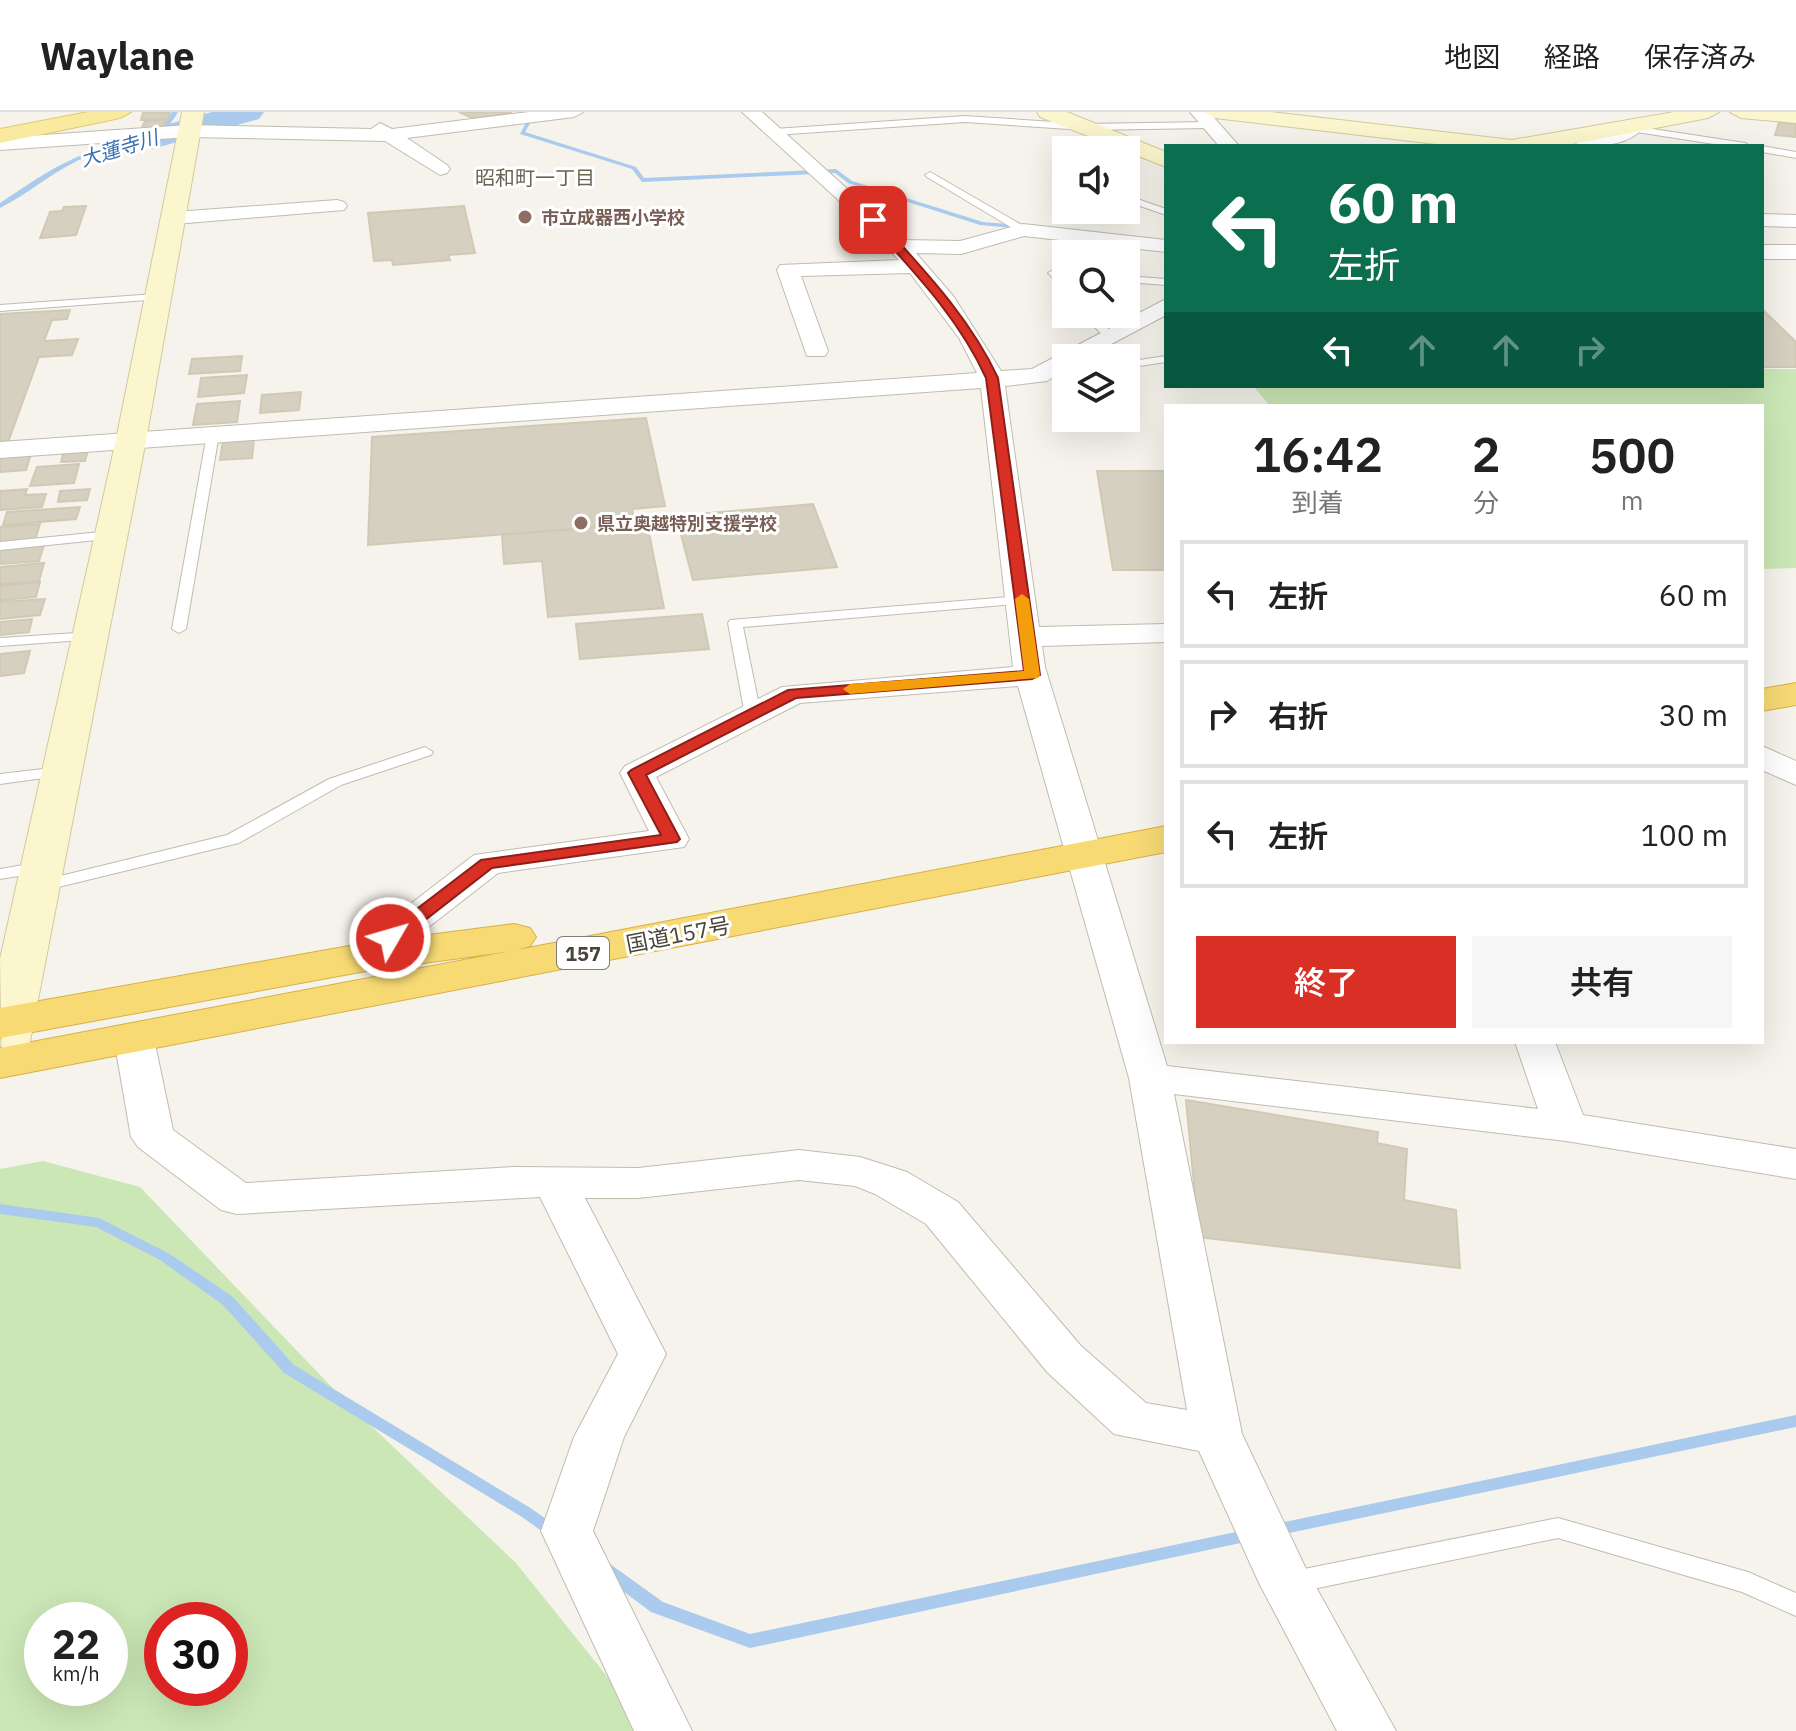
<!DOCTYPE html>
<html lang="ja">
<head>
<meta charset="utf-8">
<style>
	:root { --surface:#fff; --page:#f6f6f6; --text:#222; --muted:#767676; --line:#e0e0e0; --accent:#d93025 }
	body { margin:0; font-family:"IBM Plex Sans","Noto Sans JP",sans-serif; background:var(--page); color:var(--text); height:100vh; display:flex; flex-direction:column; font-size:30px; white-space:nowrap }
	* { box-sizing:border-box; margin:0 }
	p { font-size:26px; color:var(--muted) }
	.icon { flex:none; width:44px; height:44px; fill:none; stroke:currentColor; stroke-width:2; stroke-linecap:round; stroke-linejoin:round }
	.map { position:relative; flex:1; overflow:hidden }
	.details { position:absolute; left:1164px; top:292px; width:600px; height:640px; display:flex; flex-direction:column; background:var(--surface); border-radius:0px; box-shadow:0 8px 32px #0002 }
	.details>* { flex:none }
	.top-card { position:absolute; left:1164px; top:32px; width:600px; height:244px; border-radius:0px; box-shadow:0 8px 32px #0002; background:#0b6e4f; color:#fff; overflow:hidden }
	.tools { position:absolute; left:1052px; top:24px; display:grid; gap:16px }
	.tools a { display:grid; place-items:center; width:88px; height:88px; border-radius:0px; background:var(--surface); box-shadow:0 8px 32px #0002; font-size:40px }
	.speed { position:absolute; left:24px; top:1490px; display:flex; gap:16px; font-size:40px; font-weight:700; text-align:center }
	.speed>* { display:grid; place-content:center; width:104px; height:104px; border-radius:50%; background:var(--surface); box-shadow:0 8px 32px #0002; line-height:1 }
	.speed small { font-size:20px; font-weight:400 }
	.speed .limit { border:12px solid #d22; background:#fff; color:#111 }
	.pin { position:absolute; display:grid; place-items:center; width:68px; height:68px; color:#fff; margin:-34px; border-radius:16px; box-shadow:0 4px 12px #0006 }
	.me { position:absolute; width:88px; margin:-44px; rotate:52deg; stroke-linejoin:round; filter:drop-shadow(0 0 6px #0008) }
	.turn { display:flex; align-items:center; gap:28px; height:168px; padding:0 32px; font-size:36px }
	.turn .icon { width:104px; height:104px; stroke-width:2.5 }
	.turn b { display:block; font-size:56px; line-height:68px }
	.lanes { display:flex; align-items:center; height:76px; padding:0 32px; background:#0003; justify-content:center; gap:40px; direction:ltr }
	.lanes .off { opacity:.35 }
	.eta { display:flex; justify-content:space-evenly; align-items:center; height:136px; text-align:center }
	.eta b { font-size:48px; font-weight:600; line-height:56px }
	.button { display:flex; gap:16px; margin-top:auto; padding:16px 32px }
	.button a { flex:1; height:92px; border-radius:0px; background:var(--accent); color:#fff; font-size:32px; font-weight:600; line-height:92px; text-align:center }
	.button a+a { background:var(--page); color:var(--text) }
	ul { padding:0; list-style:none }
	li { display:flex; align-items:center; gap:24px; height:108px; margin:0 16px 12px; padding:0 16px; border:4px solid var(--line); border-radius:0px }
	li div { flex:1 }
	li b { display:block; font-size:30px }
	li em { font-style:normal }
	header { display:flex; align-items:center; gap:48px; box-sizing:border-box; height:112px; padding:0 40px; background:var(--surface); border-bottom:2px solid var(--line) }
	header strong { font-size:38px }
	nav { display:flex; gap:44px; margin-inline-start:auto; font-size:28px }
	.map>svg:first-child { display:block }
	.green { fill:#cbe7b6; fill-rule:evenodd }
	.lines { fill:none; stroke-linecap:round; stroke-linejoin:round }
	.stream { fill:#abcbee; fill-rule:evenodd }
	.river { fill:#abcbee; fill-rule:evenodd }
	.building { fill:#d6d0c1; stroke:#d0c9b4; stroke-width:2 }
	.lane-casing { stroke:#c0bcae; stroke-width:2 }
	.street-casing { stroke:#c0bcae; stroke-width:2 }
	.secondary-casing { stroke:#d2ca9d; stroke-width:2 }
	.primary-casing { stroke:#dfca6f; stroke-width:2 }
	.highway-casing { stroke:#d6b144; stroke-width:2 }
	.lane { fill:#fff; fill-rule:evenodd }
	.street { fill:#fff; fill-rule:evenodd }
	.secondary { fill:#fcf6ce; fill-rule:evenodd }
	.primary { fill:#f9eaa0; fill-rule:evenodd }
	.highway { fill:#f7da74; fill-rule:evenodd }
	.route { fill:#d93025; stroke:#8d1f18; stroke-width:2 }
	.slow { fill:#f59e0b }
	.education-dot { fill:#8d6e63; stroke:#fff; stroke-width:3 }
	.labels { text-anchor:middle; dominant-baseline:central; stroke-width:6; stroke-linejoin:round; paint-order:stroke }
	.far-education-label { font-size:18px; font-weight:bold; fill:#785e54; stroke:#fff; text-anchor:start }
	.far-water-label { font-size:20px; font-style:italic; fill:#366fb1; stroke:#fff }
	.far-neighbourhood-label { font-size:20px; fill:#6b6451; stroke:#fff }
	.shield { fill:#fff; stroke:#807d74; stroke-width:2 }
	.shield-label { font-size:20px; font-weight:bold; fill:#494539 }
	.street-label { font-size:22px; fill:#494539; stroke:#fff }
</style>
</head>
<body>
<header>
<strong>Waylane</strong>
<nav><a>地図</a><a>経路</a><a>保存済み</a></nav>
</header>
<div class="map">
<svg width="1796" height="1619" viewBox="0 0 1796 1619">
	<rect width="100%" height="100%" fill="#f5f3eb"/>
	<path class="green" d="M1762,257H1796V456L1762,457V294H1270L1253,274H1762Z
		M43,1049L140,1075L347,1291L516,1451L651,1619H0V1057ZM42,1508H110V1576H42ZM162,1508H230V1576H162Z"/>
	<g class="lines">
		<path class="stream" d="M172,0H178C153,44 114,31 75,50C49,63 26,83 0,96V91C24,75 48,58 75,46C110,30 150,39 172,0Z
			M543,0L535,3L525,20L636,55L644,66L836,57L852,69L983,110L1022,113L1025,115L1022,117L980,113L848,71L835,61L642,70L632,57L520,22L531,1Z
			M0,1092L99,1106L170,1142L233,1185L294,1253L532,1397L560,1417L563,1421L560,1425L555,1427L550,1425L522,1405L284,1261L223,1193L160,1148L96,1115L0,1102Z
			M1796,1303V1315L1275,1424L1270,1422L1267,1418L1270,1414L1275,1412Z
			M1250,1417L1255,1419L1258,1423L1255,1427L1250,1429L750,1536L651,1500L600,1462L597,1457L600,1452L605,1451L610,1452L663,1490L750,1522Z"/>
		<path class="river" d="M212,0H264L259,7L152,37L140,34L136,27L140,20Z"/>
	</g>
	<path class="building" d="M170,0L168,7L141,8L143,1Z
		M459,0H512L477,8Z
		M166,8L163,15L142,16L145,9Z
		M1779,10L1796,12V25L1775,23Z
		M86,94L76,123L40,126L50,100L62,99L64,95Z
		M464,94L475,141L448,143L450,148L393,153L392,148L374,149L368,101Z
		M1762,197L1796,230V255H1762Z
		M70,198L67,207L52,208L44,229L78,227L72,243L39,245L7,333L0,334V202Z
		M242,244L240,259L189,262L192,247Z
		M247,263L244,281L198,285L201,266Z
		M301,280L299,298L260,301L262,283Z
		M240,289L237,310L193,313L197,292Z
		M646,306L665,394L632,397L635,412L368,433L372,325Z
		M254,327L252,346L220,348L223,329Z
		M88,338L85,349L61,350L64,339Z
		M31,342L26,358L0,360V344Z
		M79,352L74,371L30,374L37,355Z
		M1097,359H1166V458H1113Z
		M27,377L25,383L46,382L42,395L0,398V379Z
		M90,377L87,388L58,390L60,379Z
		M813,392L837,455L693,468L676,404Z
		M80,395L76,407L3,413L7,400Z
		M647,411L664,496L548,505L542,449L504,452L502,423Z
		M40,412L35,428L0,430V415Z
		M44,433L39,449L0,452V437Z
		M44,451L39,469L0,472V455Z
		M40,470L36,485L0,488V474Z
		M45,487L40,503L0,507V490Z
		M702,502L709,537L580,547L576,512Z
		M32,507L29,520L0,523V510Z
		M30,539L24,561L0,564V542Z
		M1186,988L1378,1020L1377,1031L1407,1037L1404,1088L1456,1098L1460,1156L1199,1125Z"/>
	<g class="lines">
		<defs>
			<path id="lane" d="M965,4L1084,12L1209,10L1213,13L1209,16L1084,18L965,10L774,23L770,20L774,17Z
				M1633,14L1745,31L1750,34H1727L1630,19Z
				M1762,34L1796,40V46L1762,40Z
				M930,60L1027,116L1028,118L1019,120L927,65L925,63Z
				M1126,83L1166,97V103L1126,89Z
				M1053,158L1066,159V165H1062L1066,169V179L1048,161Z
				M1126,164L1166,167V173L1126,170Z
				M156,182L161,185L160,187L0,199V193Z
				M1083,202H1095L1112,221V225H1104Z
				M1166,244V250L1126,256V250Z
				M213,318L219,322L186,517L179,521L172,517L207,322Z
				M111,419L116,420V426L0,438V430Z
				M1022,484L1027,485V491L743,515L761,603L753,608L745,603L728,511L730,508Z
				M91,520L98,524L96,527L0,534V526Z
				M425,635L433,640L431,643L341,673L239,731L38,780L29,775L32,771L227,723L329,667Z
				M60,655L68,660L66,663L0,672V662Z
				M41,750L47,751L50,755L47,759L0,767V757Z
				M1558,1406L1748,1460L1796,1481V1504L1742,1480L1558,1426L1289,1482L1280,1479L1276,1471L1280,1463L1289,1460Z"/>
			<path id="street" d="M529,0H583L574,5L407,26L447,53L450,57L447,61L440,63L385,29L189,25L0,38V26L189,13L371,17L380,11L392,17Z
				M742,0H762L904,128L960,129L1023,112L1166,128V140L1024,124L961,142L916,141L954,185L1001,259L1032,257L1166,187V203L1085,246H1066V257L1047,269L1005,274L1039,515L1166,512V530L1042,534L1045,555L1167,954L1538,997L1515,930H1555L1583,1003L1796,1037V1067L1566,1029L1174,982L1242,1322L1307,1459L1396,1619H1337L1259,1471L1199,1339L1114,1322L1047,1260L926,1112L875,1082L855,1074L799,1068L638,1086H585L666,1242L624,1325L593,1419L692,1619H634L541,1419L574,1325L618,1242L540,1085L237,1102L221,1098L138,1035L131,1025L114,927L120,918L134,914L148,918L154,927L173,1018L246,1071L514,1055L638,1056L799,1038L860,1045L907,1060L958,1090L1081,1234L1146,1291L1187,1298L1129,966L1018,574L800,591L656,665L689,727L684,735L498,761L380,853L366,857L352,853L347,845L352,837L474,743L649,719L620,661L625,654L782,575L1013,555L981,276L0,346V330L977,261L959,226L910,161L801,164L828,239L825,244H807L777,158L780,153L899,148L845,94Z
				M1190,0H1209L1239,34H1219Z
				M1636,8L1645,14C1628,35 1600,34 1575,34L1578,30L1620,18Z
				M337,88L344,90L347,94L344,98L175,112L165,106L175,100Z
				M1762,102L1796,103V115L1762,114Z
				M1762,133H1796V147H1762Z
				M1762,634L1796,649V673L1762,658Z"/>
			<path id="secondary" d="M182,0H204L146,328L26,950L19,961L2,965L0,847L116,328Z
				M1037,0H1067L1166,40V55L1040,5Z
				M1204,0H1271L1512,28L1674,0H1719L1708,6L1562,34H1453L1215,6Z
				M1730,0H1796V11L1741,6Z"/>
			<path id="primary" d="M88,0H131L120,6L0,31V17Z"/>
			<path id="highway" d="M1796,571V593L1762,599V577Z
				M1166,714V740L0,966V936L511,839L366,859L0,926V896L366,831L514,812L530,816L536,825L530,834L517,838Z"/>
		</defs>
		<use href="#lane" class="lane-casing"/>
		<use href="#street" class="street-casing"/>
		<use href="#secondary" class="secondary-casing"/>
		<use href="#primary" class="primary-casing"/>
		<use href="#highway" class="highway-casing"/>
		<use href="#lane" class="lane"/>
		<use href="#street" class="street"/>
		<use href="#secondary" class="secondary"/>
		<use href="#primary" class="primary"/>
		<use href="#highway" class="highway"/>
	</g>
	<path class="route" d="M869,106H877C922,156 969,204 998,266L1040,563L1032,567L796,586L646,663L680,727L677,730L492,756L397,830H384L381,826L384,822L481,748L661,723L628,661L631,658L788,578L1024,559L986,266C959,206 913,159 869,110Z"/>
	<path class="slow" d="M1022,482L1029,487L1040,563L1038,566L850,582L843,577L850,572L1024,559L1015,487Z"/>
	<g class="education-dot">
		<circle cx="525" cy="105" r="8"/>
		<circle cx="581" cy="411" r="8"/>
	</g>
	<g class="labels">
		<g class="far-education-label">
			<text x="541" y="105">市立成器西小学校</text>
			<text x="597" y="411">県立奥越特別支援学校</text>
		</g>
		<g class="far-water-label">
			<text transform="translate(119 36) rotate(-17)">大蓮寺川</text>
		</g>
		<g class="far-neighbourhood-label">
			<text x="535" y="65">昭和町一丁目</text>
		</g>
		<rect class="shield" x="557" y="825" width="52" height="32" rx="6"/>
		<g class="shield-label">
			<text x="583" y="841">157</text>
		</g>
		<g class="street-label">
			<text transform="translate(678 822) rotate(-11)">国道157号</text>
		</g>
	</g>
</svg>
<div class="tools">
<a><svg class="icon" aria-label="sound" viewBox="0 0 24 24"><path d="M4 9h4l5-4v14l-5-4H4zM17 9q2 3 0 6"/></svg></a>
<a><svg class="icon" aria-label="search" viewBox="0 0 24 24"><circle cx="10" cy="10" r="6"/><path d="M15 15l6 6"/></svg></a>
<a><svg class="icon" aria-label="layers" viewBox="0 0 24 24"><path d="M12 4l9 5-9 5-9-5zM3 14l9 5 9-5"/></svg></a>
</div>
<div class="speed"><div>22<small>km/h</small></div><div class="limit">30</div></div>
<div class="pin" style="left:873px;top:108px;background:#d93025"><svg class="icon" aria-label="arrive" viewBox="0 0 24 24"><path d="M6 21V4h12l-3 4 3 4H6"/></svg></div>
<svg class="me" style="left:390px;top:826px" viewBox="-20 -20 40 40"><circle r="17" fill="#d93025" stroke="#fff" stroke-width="3"/><path d="M0-11L8 9 0 5-8 9z" fill="#fff"/></svg>
<div class="top-card">
<div class="turn"><svg class="icon" aria-label="left" viewBox="0 0 24 24"><path d="M17 20v-9H6M10 6l-5 5 5 5"/></svg><div><b>60 m</b>左折</div></div>
<div class="lanes"><svg class="icon" aria-label="left" viewBox="0 0 24 24"><path d="M17 20v-9H6M10 6l-5 5 5 5"/></svg><svg class="icon off" aria-label="ahead" viewBox="0 0 24 24"><path d="M12 20V5M6 11l6-6 6 6"/></svg><svg class="icon off" aria-label="ahead" viewBox="0 0 24 24"><path d="M12 20V5M6 11l6-6 6 6"/></svg><svg class="icon off" aria-label="right" viewBox="0 0 24 24"><path d="M7 20v-9h11M14 6l5 5-5 5"/></svg></div>
</div>
<section class="details">
<div class="eta">
<div><b>16:42</b><p>到着</p></div>
<div><b>2</b><p>分</p></div>
<div><b>500</b><p>m</p></div>
</div>
<ul>
<li><svg class="icon" aria-label="left" viewBox="0 0 24 24"><path d="M17 20v-9H6M10 6l-5 5 5 5"/></svg><div><b>左折</b></div><em>60 m</em></li>
<li><svg class="icon" aria-label="right" viewBox="0 0 24 24"><path d="M7 20v-9h11M14 6l5 5-5 5"/></svg><div><b>右折</b></div><em>30 m</em></li>
<li><svg class="icon" aria-label="left" viewBox="0 0 24 24"><path d="M17 20v-9H6M10 6l-5 5 5 5"/></svg><div><b>左折</b></div><em>100 m</em></li>
</ul>
<div class="button"><a>終了</a><a>共有</a></div>
</section>
</div>
</body>
</html>
